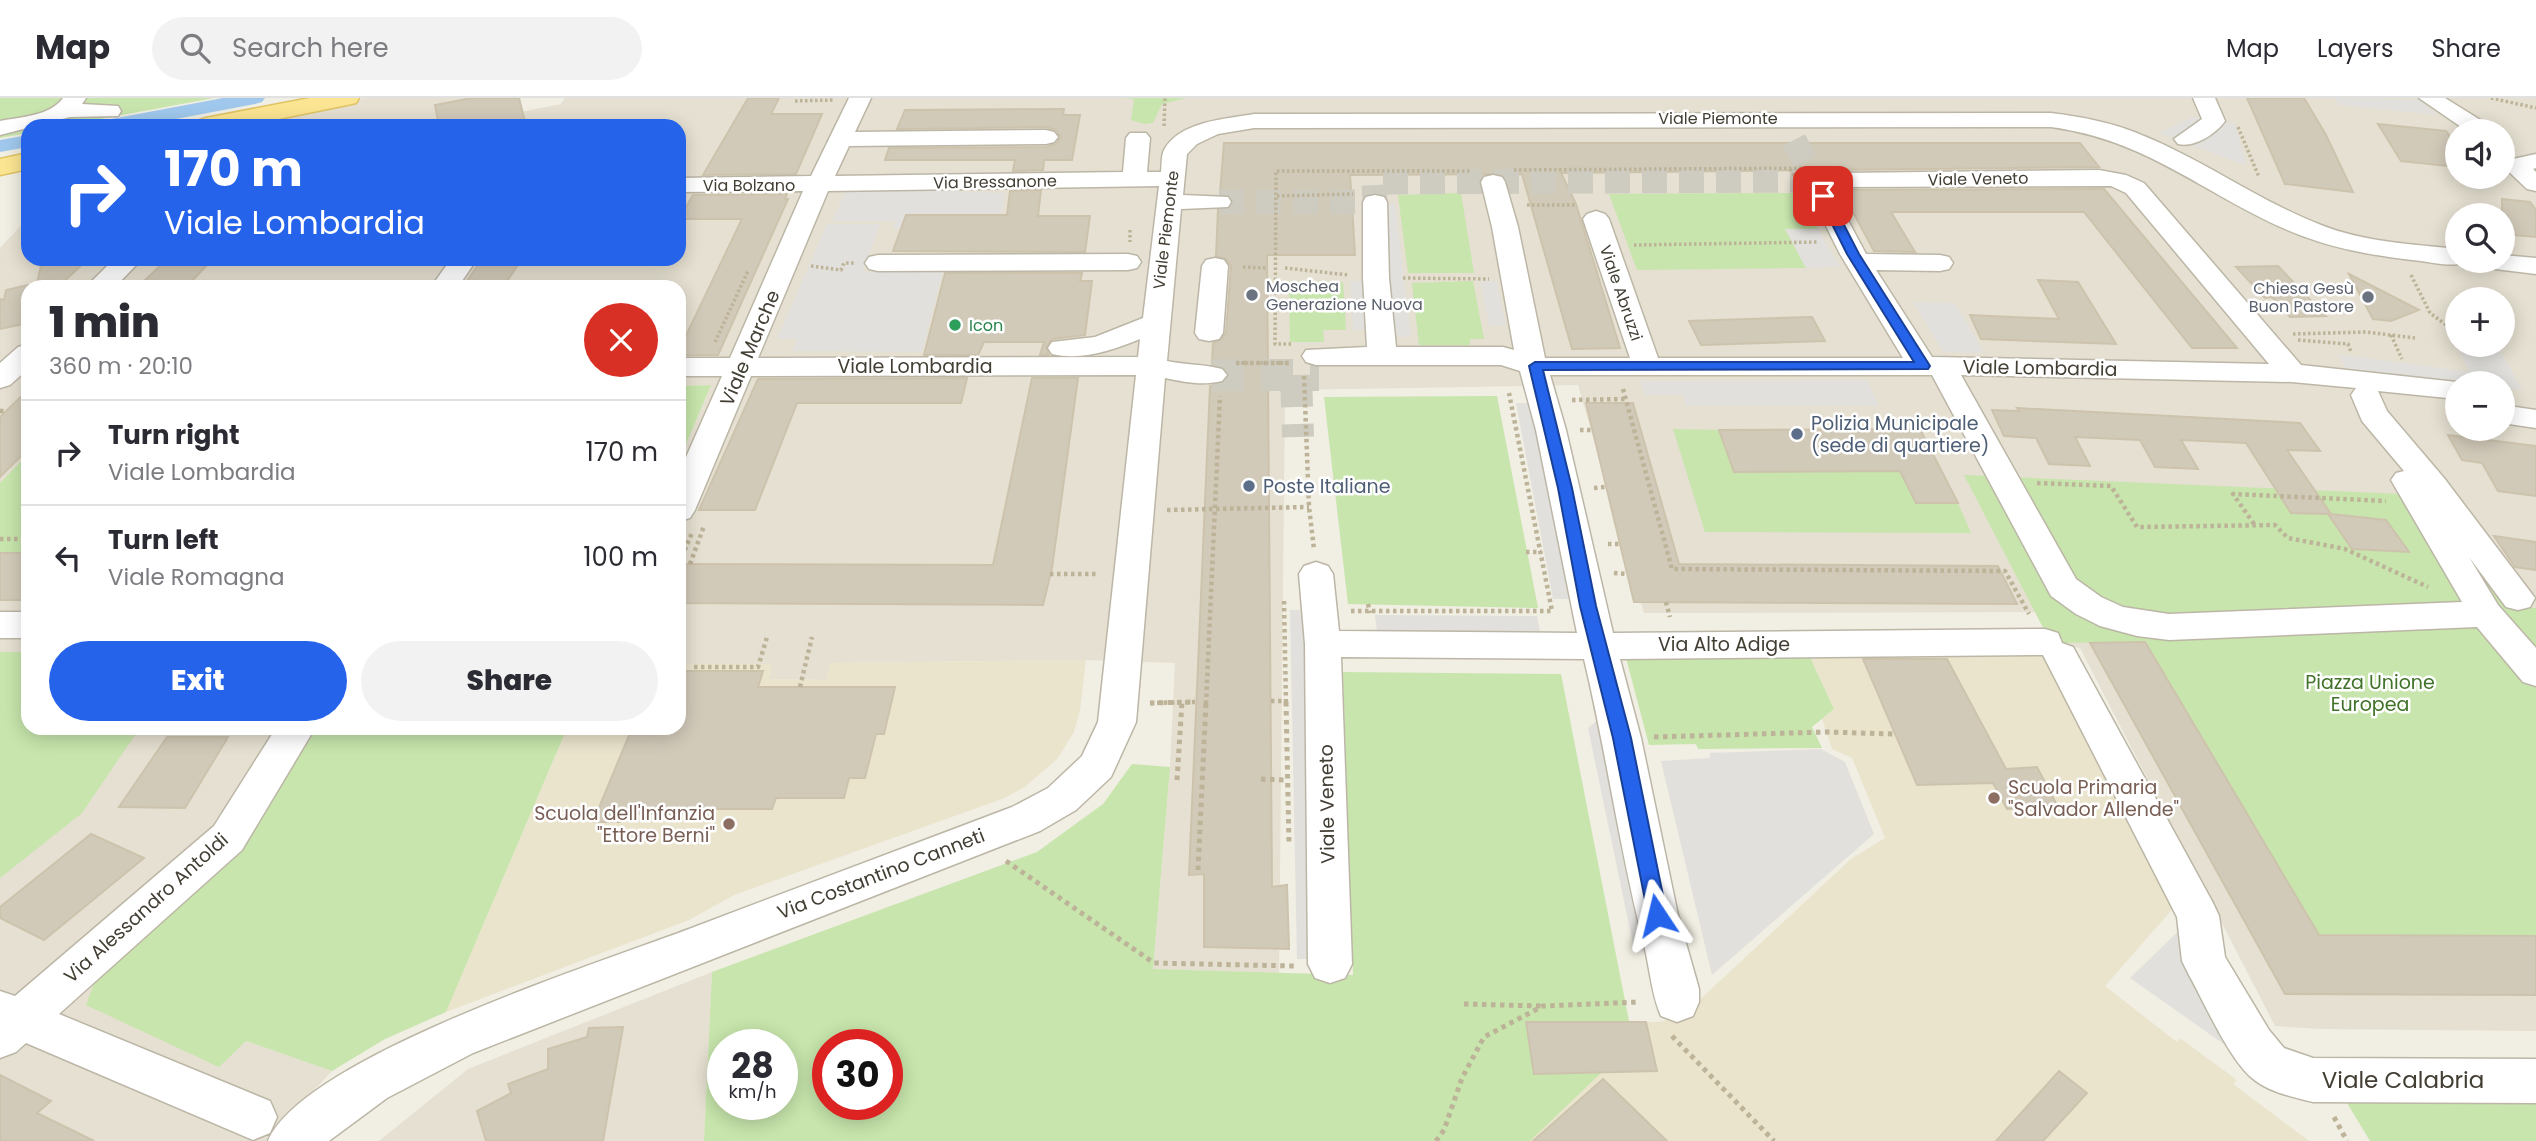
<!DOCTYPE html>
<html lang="en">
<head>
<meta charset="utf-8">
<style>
	:root { --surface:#fff; --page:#f2f2f3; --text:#2b2b33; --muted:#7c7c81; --line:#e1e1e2; --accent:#2563eb }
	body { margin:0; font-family:Poppins,sans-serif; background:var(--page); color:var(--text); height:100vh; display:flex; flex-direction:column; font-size:26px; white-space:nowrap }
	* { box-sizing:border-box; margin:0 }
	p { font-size:23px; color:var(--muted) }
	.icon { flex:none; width:38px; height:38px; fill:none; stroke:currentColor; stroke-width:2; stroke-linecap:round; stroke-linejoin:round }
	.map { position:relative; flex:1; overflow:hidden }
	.side { position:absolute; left:21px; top:182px; width:665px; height:455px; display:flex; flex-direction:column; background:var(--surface); border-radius:21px; box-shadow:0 4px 18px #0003 }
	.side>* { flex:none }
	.banner { position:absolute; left:21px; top:21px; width:665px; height:147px; border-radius:21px; box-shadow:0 4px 18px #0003; background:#2563eb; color:#fff; overflow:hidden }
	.fabs { position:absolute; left:2445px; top:21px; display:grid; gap:14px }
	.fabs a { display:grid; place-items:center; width:70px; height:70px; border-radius:50%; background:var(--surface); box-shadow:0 4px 18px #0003; font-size:35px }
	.speed { position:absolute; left:707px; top:931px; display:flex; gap:14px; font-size:35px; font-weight:700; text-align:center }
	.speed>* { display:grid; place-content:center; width:91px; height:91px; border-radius:50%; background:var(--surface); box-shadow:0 4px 18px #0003; line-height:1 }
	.speed small { font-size:18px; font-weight:400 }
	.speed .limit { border:10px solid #d22; background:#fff; color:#111 }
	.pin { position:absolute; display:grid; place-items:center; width:60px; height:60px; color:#fff; margin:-30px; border-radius:14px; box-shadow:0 4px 10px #0006 }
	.me { position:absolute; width:77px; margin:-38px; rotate:350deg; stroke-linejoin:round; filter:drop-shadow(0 0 5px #0008) }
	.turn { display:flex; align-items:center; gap:24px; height:147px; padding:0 28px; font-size:32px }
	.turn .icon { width:91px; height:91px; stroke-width:2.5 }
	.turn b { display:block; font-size:49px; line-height:60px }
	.round { display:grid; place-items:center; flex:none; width:74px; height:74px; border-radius:37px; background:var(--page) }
	.overview { display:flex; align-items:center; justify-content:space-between; height:119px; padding:0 28px }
	h1 { font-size:42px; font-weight:800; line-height:52px }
	.cta { display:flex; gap:14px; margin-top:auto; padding:14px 28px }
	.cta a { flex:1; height:80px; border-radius:42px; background:var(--accent); color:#fff; font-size:28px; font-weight:800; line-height:80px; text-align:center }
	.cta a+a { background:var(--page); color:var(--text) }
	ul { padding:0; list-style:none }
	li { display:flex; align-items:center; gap:21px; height:105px; padding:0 28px; border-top:2px solid var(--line) }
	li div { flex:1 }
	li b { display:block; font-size:26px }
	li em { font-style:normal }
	header { display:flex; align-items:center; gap:42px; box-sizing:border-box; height:98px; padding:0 35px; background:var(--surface); border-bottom:2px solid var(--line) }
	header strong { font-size:33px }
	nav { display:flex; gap:38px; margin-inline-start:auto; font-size:24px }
	.search { width:490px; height:63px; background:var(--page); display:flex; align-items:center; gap:18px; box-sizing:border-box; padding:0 24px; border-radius:38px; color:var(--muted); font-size:26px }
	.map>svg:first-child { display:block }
	.residential { fill:#e5e0d1; fill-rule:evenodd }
	.education { fill:#eae4cd }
	.green { fill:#c7e5ac; fill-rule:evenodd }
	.parking { fill:#e2e0dc }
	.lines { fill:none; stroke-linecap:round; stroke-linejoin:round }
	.canal { fill:#a0c8ed; fill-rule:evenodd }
	.building { fill:#d2cab9; stroke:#cdc3ad; stroke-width:2 }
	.minor-tunnel-far1 { stroke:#cecbc0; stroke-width:25; stroke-dasharray:25 12; stroke-linecap:butt }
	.minor-tunnel { stroke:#cecbc0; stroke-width:32; stroke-dasharray:32 17; stroke-linecap:butt }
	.minor-casing { stroke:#bcb6a6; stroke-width:3 }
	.major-casing { stroke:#dfc363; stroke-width:3 }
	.path-far2 { stroke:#bdb398; stroke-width:3.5; stroke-dasharray:2.5 2.5; stroke-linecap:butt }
	.path-far1 { stroke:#bdb398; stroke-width:4.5; stroke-dasharray:3.5 3.5; stroke-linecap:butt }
	.path { stroke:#bdb398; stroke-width:5; stroke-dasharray:4.5 4.5; stroke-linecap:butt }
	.minor { fill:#fff; fill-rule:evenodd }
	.major { fill:#fbe592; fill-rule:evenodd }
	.route { fill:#2563eb; stroke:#184099; stroke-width:2 }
	.worship-dot { fill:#6b7280; stroke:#fff; stroke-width:2.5 }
	.leisure-dot { fill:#2e9e5b; stroke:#fff; stroke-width:2.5 }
	.service-dot { fill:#5c6f8a; stroke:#fff; stroke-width:2.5 }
	.education-dot { fill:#8d6e63; stroke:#fff; stroke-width:2.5 }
	.labels { text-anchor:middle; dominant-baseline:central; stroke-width:5; stroke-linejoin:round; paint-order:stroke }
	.far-street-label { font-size:16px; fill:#433e34; stroke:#fff }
	.far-worship-label { font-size:16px; fill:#5b616d; stroke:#fff; text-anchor:start }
	.far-leisure-label { font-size:16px; fill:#27864d; stroke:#fff; text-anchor:start }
	.street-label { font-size:19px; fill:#433e34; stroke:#fff }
	.service-label { font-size:19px; fill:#4e5e75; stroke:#fff; text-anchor:start }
	.park-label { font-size:19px; fill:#407229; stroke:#fff }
	.education-label { font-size:19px; fill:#785e54; stroke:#fff; text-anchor:start }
	.near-street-label { font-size:23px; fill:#433e34; stroke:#fff }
</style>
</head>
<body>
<header>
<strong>Map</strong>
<div class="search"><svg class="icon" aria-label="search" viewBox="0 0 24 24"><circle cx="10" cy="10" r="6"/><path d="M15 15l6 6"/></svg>Search here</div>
<nav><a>Map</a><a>Layers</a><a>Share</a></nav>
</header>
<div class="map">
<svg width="2536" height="1043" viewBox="0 0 2536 1043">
	<rect width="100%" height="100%" fill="#f1eee3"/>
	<path class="residential" d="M366,0H493L500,18L561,6L565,0H2536V933L2319,931L2275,928L2080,550L2051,545L2035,514L1644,515L1578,287L1285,292L1279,875L1153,871L1170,669L1175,565L1086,562L831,565L826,582L769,581L768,566H679V363L711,287L679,288V189H28V630H314L246,943L332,973L266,1043H0V150L28,120V161H679V28H229ZM2457,33H2502V79H2457ZM2457,117H2502V163H2457ZM2457,201H2502V247H2457ZM2457,285H2502V331H2457Z
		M712,874L704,1043H379L468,971Z"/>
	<path class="education" d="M2037,548L2176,807L2105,888L2177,944L2180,940L2237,982L2233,986L2309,1043H1529L1600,976H1534L1526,924H1657L1680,920L1851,761L1885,740L1852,660L1832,651L1822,621L1834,611L1808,555Z
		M1086,562L1080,612L1074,634L1058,660L1025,689L1002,701L734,797L689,822L446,914L567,630H679V566H768L772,569L769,581L826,582L831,565Z"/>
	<path class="green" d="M0,0H214L63,28H28V35L0,40Z
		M1122,0H1186L1162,6L1153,25L1144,26L1131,22L1134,1Z
		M1461,95L1474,175H1408L1398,97Z
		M1796,95L1818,131L1786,132L1806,170L1637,172L1609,96Z
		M1289,183L1343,184L1346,232H1323L1324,244H1290Z
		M1473,183L1484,241H1470V247H1419L1412,185Z
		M711,287L679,363V288Z
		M1497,298L1538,510L1348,506L1324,299Z
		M1673,331L1719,332L1734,374L1900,373L1916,405H1958L1971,435L1705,434Z
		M28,356V455H0V385Z
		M1964,377L2426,397L2514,509L2536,510V838L2319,837L2146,544L2051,545Z
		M0,554H28V630H107L104,636L137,634L82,715L0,780Z
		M1808,555L1834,611L1812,629L1822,650L1698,651L1696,646L1649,647L1626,560Z
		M1343,574L1561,576L1629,923L1526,924L1534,976L1601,975L1530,1043H704L712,874L1037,754L1103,706L1132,666L1170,669L1153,871L1353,877ZM723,947H782V1006H723ZM828,947H887V1006H828Z
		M314,630H567L446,914L385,941L332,973L246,943L219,969L86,907L95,883Z
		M2344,1000H2536V1043H2370Z"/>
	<path class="parking" d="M2334,0L2419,2L2438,17L2339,7Z
		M2193,19L2235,26L2247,68L2159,35Z
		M847,90L1005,95L999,131H893L895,123H832Z
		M1361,106H1395L1411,239L1371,238L1369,232H1353L1350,183H1367Z
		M827,126H880L863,174H943L922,254L792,253L797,241H777Z
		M1785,131H1818L1840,169L1806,170Z
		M1480,183H1497L1506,228H1489Z
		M1913,204L1955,205L1984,255L1943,254Z
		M2446,230L2457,231V247H2497L2523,293L2503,290L2502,285H2462L2346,270L2337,256L2470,274Z
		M1867,282L1879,308H1686L1683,297H1645L1640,283Z
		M1516,305H1531L1572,501H1553Z
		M1290,512H1308L1320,861H1297Z
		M1375,517L1537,518L1540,533H1377Z
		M1599,621L1650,860L1633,846L1588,630Z
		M1821,651L1845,664L1874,736L1712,877L1661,663L1710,660V655Z
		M2194,818L2252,966L2130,880Z"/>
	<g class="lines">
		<path class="canal" d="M223,0H265L262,4L255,6L139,28H96L99,24L106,22Z
			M28,37V49L0,54V42Z"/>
	</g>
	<path class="building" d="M472,0H519L526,28H439L435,7Z
		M748,0H779L771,16H822L796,76L703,77Z
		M2247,0H2304L2326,37L2353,94L2285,86Z
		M1064,11L1063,17H1080L1072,62H1044L1043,72L1013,73L1015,62H885L889,50L1046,49L1056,46L1061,39L1056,32L1046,29L897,31L905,12Z
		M2378,26L2446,33L2457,49V69L2401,63Z
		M1224,45H2080L2099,69L1561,75L1576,106L1620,250L1572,251L1522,76L1350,77L1355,157H1267L1272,789L1287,787L1289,851L1204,849V776L1189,777L1210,288L1223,286L1230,277L1223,268L1212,266L1213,245L1221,242L1226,235L1231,168L1226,161L1216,158L1218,112H1228L1233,105L1230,98L1220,96Z
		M2104,91L2237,250H2192L2084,114H1891L1915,154L1874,153L1841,92Z
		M1041,92L1038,118H1090L1085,154L893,153L906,117H1007L1010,93Z
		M787,96L785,101H788L718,257H679V252L742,121H679L693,97Z
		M2502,101L2530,104L2536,112V139L2502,136Z
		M63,161H88L58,189H36L41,168Z
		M167,161H213L186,189H138Z
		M482,161H522L503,189H463Z
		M2278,168L2326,218L2290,219L2272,199L2265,200L2236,169Z
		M945,175H1082L1080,183H1092L1085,237L1052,241L1046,249L1049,257H1040L1044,244H984L978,257H924Z
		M2349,176L2419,212L2391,223L2373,221Z
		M2038,182L2078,184L2116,246L1981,241L1970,217L2059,221Z
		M28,187V214L24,226L0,231V201L4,202L6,192Z
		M1812,219L1825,243L1701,247L1689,223Z
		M967,280L961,305H797L755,412H699L758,281Z
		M1032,280H1078L1052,470L1043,507L679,505V466L993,467Z
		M28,292V351L0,379V319Z
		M1586,305H1633L1679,466L1998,468L2017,506L1634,504Z
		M2017,310L2300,325L2320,353L2287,352L2331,416L2386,422L2409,454L2352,451L2328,416L2291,415L2246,345L2181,342L2198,371L2155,369L2140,342L2075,339L2090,368L2049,366L2036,340L2004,338L1992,312L2019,313Z
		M1920,331L1958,405H1916L1900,373L1734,374L1719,332Z
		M2448,337L2536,348V398L2498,393L2482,365L2462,362Z
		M2494,438L2536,444V472L2515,469Z
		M0,455H28V502H0Z
		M2145,544L2319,837L2536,838V897L2285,896L2090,545Z
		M1863,561H1947L2006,671L2037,669L2058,709L2007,711L1993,685L1917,687Z
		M679,573H763L758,589H895L884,636H876L865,680H849L844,700H776L772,711H684L682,716H624L621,724H593L632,630H679Z
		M167,639H228L185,710L119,709Z
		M91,736L144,760L44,842L0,820V809Z
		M1526,924H1646L1657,973L1534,976Z
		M623,929L603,1043H486L477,1013L511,995L508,986L548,971V951L587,939L589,930Z
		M2059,973L2087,995L2043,1043H1996Z
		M0,977L51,1003L37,1015L94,1043H0Z
		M1603,981L1667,1043H1533Z"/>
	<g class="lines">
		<path class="minor-tunnel-far1" d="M1794,42L1823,98
			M1219,104H1375L1374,84L1815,82"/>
		<path class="minor-tunnel" d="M1212,277H1319
			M1296,277L1298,339"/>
		<defs>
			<path id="minor" d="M63,0H86L82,6L118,8L121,13L118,18L70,19L0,37V23C21,19 50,18 63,0Z
				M849,0H871L855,34L1046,32L1054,34L1058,39L1054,44L1046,46L849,48L835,78L1123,74L1126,40L1130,35H1146L1150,40L1147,74H1161C1162,67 1161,58 1164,52C1180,23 1226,21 1254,16L2051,15C2083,19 2115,25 2144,38C2205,63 2259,103 2321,127C2363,144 2412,146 2457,151V163H2468C2455,170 2435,165 2421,163C2374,158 2328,150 2285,131C2201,94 2147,42 2051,29L1254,30L1218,36L1197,46L1187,56L1183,97L1228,99L1231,104L1228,109L1181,111L1167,263C1185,267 1204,266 1222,271L1227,277L1222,283C1202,288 1185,284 1165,280L1136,624L1111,679L1076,712L1040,733L473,955L387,1000L329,1043H268C304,959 599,865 689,831C796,790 904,750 1012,709L1048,690L1082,658L1098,624L1136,277L751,278L695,412L690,420L679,423V375L722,278H679V260H730L803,93L679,94V80L811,78ZM1159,88L1143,220L1095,239L1052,244L1048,250L1052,256C1082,263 1113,252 1140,241L1138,259L758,260L828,93Z
				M2193,0H2215L2225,23C2216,36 2194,50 2178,46L2174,41L2202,21Z
				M2419,0H2445L2490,28L2494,33H2467Z
				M2536,56V70L2533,71L2536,74V93L2527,91L2506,71L2513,61Z
				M2099,72L2126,77L2144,85L2301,267L2466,285H2457V301L2378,293L2387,313L2444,380L2535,500L2530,509L2518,512L2506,509L2469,459L2498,507L2536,550V588L2523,584L2477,529L2169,542L2137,538L2100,528L2076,516L2051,498L1932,277H1550L1566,332L1613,535L2045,531L2058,535L2062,545L2073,549L2213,805L2219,818L2225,859L2269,932L2284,950L2313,960L2536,961V1005L2313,1004C2293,999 2268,994 2252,980C2229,961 2204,904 2189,877L2182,863L2177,819L2043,557L1620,561L1641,640L1678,817L1699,891V904L1693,918L1677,924L1661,918C1652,898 1650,873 1645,851C1620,755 1607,657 1584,561L1341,559L1352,866L1345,880L1330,885L1315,880L1308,866L1305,546L1299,476L1304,468L1316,464L1328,468L1333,476L1339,533L1577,535L1536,332L1520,273L1501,267H1316L1306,264L1302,258L1306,252L1367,249L1363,180V104L1366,99L1375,97L1384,99L1387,104L1389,180L1396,249H1503L1514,252L1492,129L1481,84L1484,79L1493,77L1502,79L1505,84L1518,129L1545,260H1630L1583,121L1587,116L1596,113L1605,116L1609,121L1658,260H1903L1840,156L1811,98L1814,93L1823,91L1832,93L1835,98L1866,156L1940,157L1949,159L1953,165L1949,171L1940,173L1876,172L1932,259L2269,266L2126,95L2111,88L1839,89L1830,87L1827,82L1830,77L1839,75ZM1961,277L2292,284L2356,290L2351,297L2362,323L2404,373L2396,375L2391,382L2462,504L2169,516L2123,509L2101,499L2076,481Z
				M1128,156L1137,158L1141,164L1137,170L1128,172L878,173L869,171L865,165L869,159L878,157Z
				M2502,157L2536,160V176L2479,169L2475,163H2502Z
				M1215,160L1224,162L1228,168L1223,235L1219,241L1209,243L1199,241L1195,235L1202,168L1206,162Z
				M114,161H142L115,189H86Z
				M451,161H477L458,189H431Z
				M28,246V271L10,287L0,290V265L18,249Z
				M2502,307L2536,312V330L2502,325Z
				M0,514H28V540H0Z
				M276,630H315L242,752L59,916L270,1003L277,1019L270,1035L253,1042L26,945L16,954L0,960V893L15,898L214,728Z"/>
			<path id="major" d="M310,0H359L356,5L347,7L244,28H193L197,23L206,20Z
				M28,55V71L0,77V61Z"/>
		</defs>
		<use href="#minor" class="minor-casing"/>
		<use href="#major" class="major-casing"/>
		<path class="path-far2" d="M2491,0L2536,10
			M795,3L834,2
			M1164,28L1165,0
			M2238,29L2259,79
			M1790,71L1800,87
			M1514,72L1816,70
			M1277,98L1353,96
			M1527,107H1577
			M1130,132V144
			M1634,147L1818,144
			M811,168L841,172L844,165H854
			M1243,169L1267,170
			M1285,170L1349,177
			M2411,177L2430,215L2457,235
			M1403,180L1489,181
			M2293,236L2366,234L2415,240
			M2391,237L2402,261
			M2298,242L2348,246L2351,254
			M715,244L748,173
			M1291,246H1275L1276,73H1470
			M1236,265H1291"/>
		<path class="path-far1" d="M1236,265H1291
			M1304,278L1309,409L1314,451
			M1623,291L1672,471L2005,473L2029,516
			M1572,302L1626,301
			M0,313H6
			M1580,332H1592
			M2037,385L2111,388L2137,429L2275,427L2288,440L2345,451L2428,489
			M1594,390L1605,389
			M1167,412L1309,409
			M2254,426L2233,396L2386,403
			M0,441H28
			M1608,446H1620
			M1526,454H1541
			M679,465L692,435
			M690,466L704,428
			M1614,475L1627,476
			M1050,476H1099
			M1284,503L1286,606
			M1666,504L1670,519
			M1368,506L1370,515
			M1351,513H1552L1509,295
			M694,569H758L767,539
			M800,589L812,539
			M1271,603H1285
			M1150,605L1195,604
			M1206,606L1220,298"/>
		<path class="path" d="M1286,604L1289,746
			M1150,605L1195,604
			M1654,639L1826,634L1895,636
			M1261,681L1286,682
			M1177,682L1182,604
			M1006,763L1154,865L1294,868
			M1198,772L1206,604
			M1464,906L1542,908
			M1672,938L1774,1043
			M2334,1019L2347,1043
			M1436,1043L1444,1032L1462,980L1484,939L1543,908L1640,904"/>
		<use href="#minor" class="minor"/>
		<use href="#major" class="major"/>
	</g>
	<path class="route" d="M1823,94L1829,98L1859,156L1930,268L1928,271L1543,272L1572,390L1596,508L1631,640L1667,817L1664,823L1657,825L1651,823L1648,817L1613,640L1580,508L1558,390L1529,268L1535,264H1914L1847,156L1818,98Z"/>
	<g class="worship-dot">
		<circle cx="1252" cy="197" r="7"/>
		<circle cx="2368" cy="199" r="7"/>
	</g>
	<circle class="leisure-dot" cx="955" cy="227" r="7"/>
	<g class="service-dot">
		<circle cx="1797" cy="336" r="7"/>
		<circle cx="1249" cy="388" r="7"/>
	</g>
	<g class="education-dot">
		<circle cx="1994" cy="700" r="7"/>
		<circle cx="729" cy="726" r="7"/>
	</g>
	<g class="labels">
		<g class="far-street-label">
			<text x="1718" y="20">Viale Piemonte</text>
			<text transform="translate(1978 81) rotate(-1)">Viale Veneto</text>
			<text transform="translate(995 84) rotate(-1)">Via Bressanone</text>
			<text x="749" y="87">Via Bolzano</text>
			<text transform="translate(1166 132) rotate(-83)">Viale Piemonte</text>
			<text transform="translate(1621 195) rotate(71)">Viale Abruzzi</text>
		</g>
		<g class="far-worship-label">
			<text x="1266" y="188">Moschea<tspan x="1266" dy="18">Generazione Nuova</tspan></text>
			<text x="2354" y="190" text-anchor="end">Chiesa Gesù<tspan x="2354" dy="18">Buon Pastore</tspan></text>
		</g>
		<g class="far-leisure-label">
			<text x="969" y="227">Icon</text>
		</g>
		<g class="street-label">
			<text transform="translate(750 250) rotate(-67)">Viale Marche</text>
			<text x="915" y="268">Viale Lombardia</text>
			<text transform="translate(2040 270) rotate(1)">Viale Lombardia</text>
			<text x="1724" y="546">Via Alto Adige</text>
			<text transform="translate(1327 706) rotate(-91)">Viale Veneto</text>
			<text transform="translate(881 776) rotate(-21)">Via Costantino Canneti</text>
			<text transform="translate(146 810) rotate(-42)">Via Alessandro Antoldi</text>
		</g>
		<g class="service-label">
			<text x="1811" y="325">Polizia Municipale<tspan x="1811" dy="22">(sede di quartiere)</tspan></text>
			<text x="1263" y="388">Poste Italiane</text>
		</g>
		<g class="park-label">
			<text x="2370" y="584">Piazza Unione<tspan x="2370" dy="22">Europea</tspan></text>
		</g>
		<g class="education-label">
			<text x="2008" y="689">Scuola Primaria<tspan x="2008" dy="22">"Salvador Allende"</tspan></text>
			<text x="715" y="715" text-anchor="end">Scuola dell'Infanzia<tspan x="715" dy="22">"Ettore Berni"</tspan></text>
		</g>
		<g class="near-street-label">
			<text x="2403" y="982">Viale Calabria</text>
		</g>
	</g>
</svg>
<div class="fabs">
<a><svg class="icon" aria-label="sound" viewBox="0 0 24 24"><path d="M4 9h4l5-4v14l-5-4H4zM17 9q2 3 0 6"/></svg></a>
<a><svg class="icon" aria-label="search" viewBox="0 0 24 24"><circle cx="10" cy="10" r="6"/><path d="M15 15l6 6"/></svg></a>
<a>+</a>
<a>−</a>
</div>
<div class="speed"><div>28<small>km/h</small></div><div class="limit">30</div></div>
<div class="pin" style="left:1823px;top:98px;background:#d93025"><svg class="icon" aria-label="arrive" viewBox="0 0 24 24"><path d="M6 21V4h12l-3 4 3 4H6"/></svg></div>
<svg class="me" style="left:1657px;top:817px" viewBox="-20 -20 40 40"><path d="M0-17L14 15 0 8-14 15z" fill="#2563eb" stroke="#fff" stroke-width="4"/></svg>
<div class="banner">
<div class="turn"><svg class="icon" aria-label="right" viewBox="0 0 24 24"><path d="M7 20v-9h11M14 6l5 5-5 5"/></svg><div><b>170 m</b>Viale Lombardia</div></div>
</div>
<section class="side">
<div class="overview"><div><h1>1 min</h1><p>360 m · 20:10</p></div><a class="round" style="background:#d93025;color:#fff"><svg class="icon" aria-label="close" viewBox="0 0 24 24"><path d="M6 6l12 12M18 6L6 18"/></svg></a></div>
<ul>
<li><svg class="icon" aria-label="right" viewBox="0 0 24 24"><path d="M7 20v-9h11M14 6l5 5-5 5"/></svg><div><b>Turn right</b><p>Viale Lombardia</p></div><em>170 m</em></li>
<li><svg class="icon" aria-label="left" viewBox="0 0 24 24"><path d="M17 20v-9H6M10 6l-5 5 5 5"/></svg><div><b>Turn left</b><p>Viale Romagna</p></div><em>100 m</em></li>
</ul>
<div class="cta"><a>Exit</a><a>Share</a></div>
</section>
</div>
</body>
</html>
